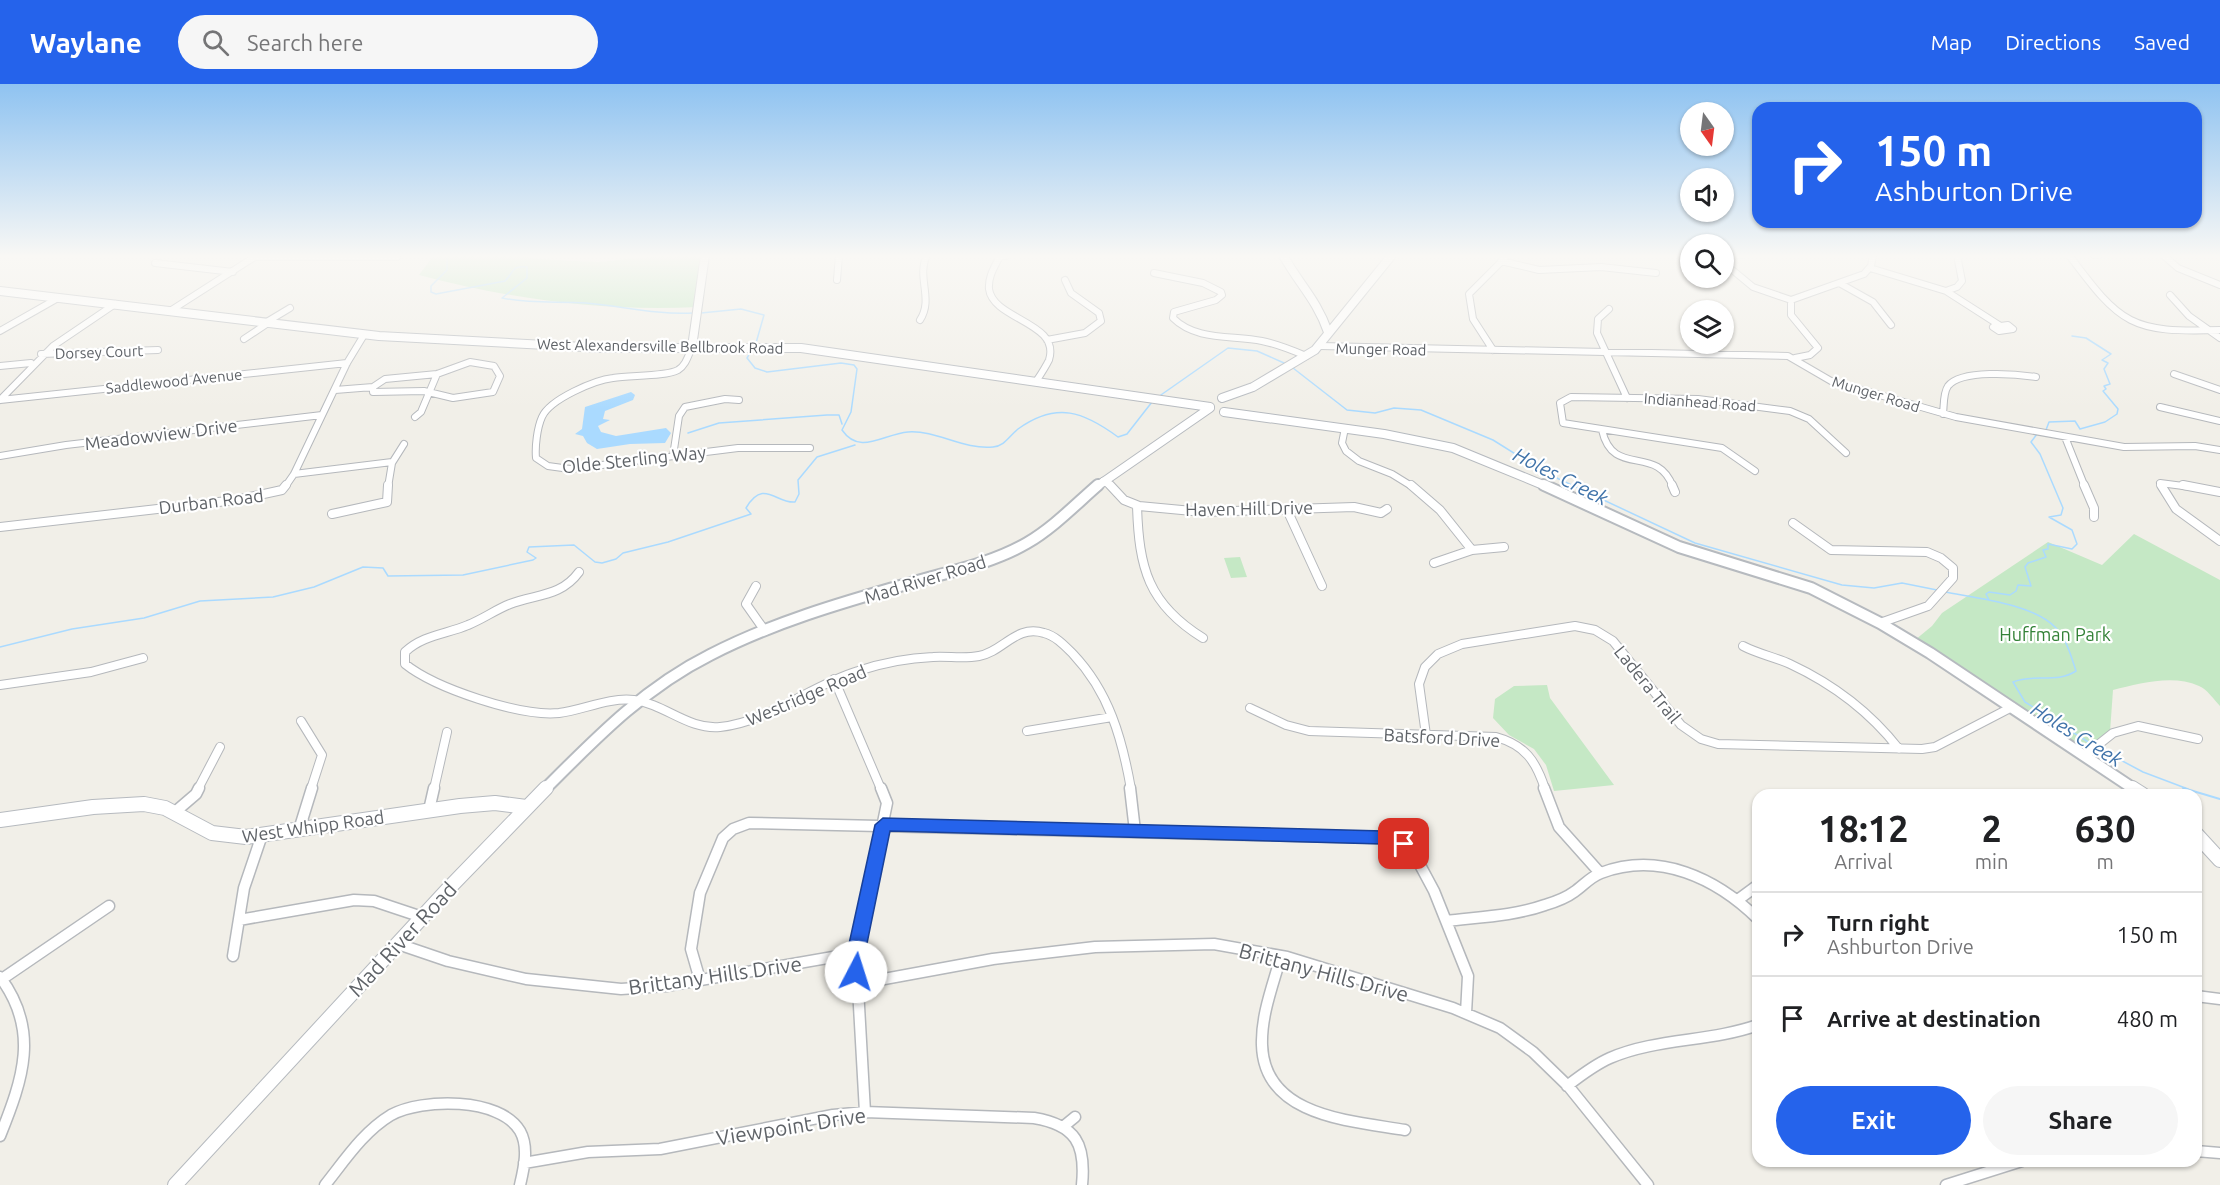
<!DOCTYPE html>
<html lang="en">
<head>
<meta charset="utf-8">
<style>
	:root { --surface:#fff; --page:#f6f6f6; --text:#202124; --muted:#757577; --line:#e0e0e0; --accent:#2563eb }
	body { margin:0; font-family:Ubuntu,sans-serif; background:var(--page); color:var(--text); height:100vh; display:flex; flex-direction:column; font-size:22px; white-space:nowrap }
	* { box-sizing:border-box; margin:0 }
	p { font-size:20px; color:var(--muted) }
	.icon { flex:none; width:33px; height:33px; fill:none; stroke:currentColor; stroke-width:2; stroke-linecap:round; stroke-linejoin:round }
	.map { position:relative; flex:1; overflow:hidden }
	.sheet { position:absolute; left:1752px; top:705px; width:450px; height:378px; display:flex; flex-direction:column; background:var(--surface); border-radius:18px; box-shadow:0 2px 4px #0004 }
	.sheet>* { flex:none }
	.guide { position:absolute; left:1752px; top:18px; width:450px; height:126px; border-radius:18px; box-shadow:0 2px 4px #0004; background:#2563eb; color:#fff; overflow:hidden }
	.needle { width:39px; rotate:166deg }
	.buttons { position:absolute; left:1680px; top:18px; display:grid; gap:12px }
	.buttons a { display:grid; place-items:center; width:54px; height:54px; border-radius:50%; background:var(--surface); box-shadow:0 2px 4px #0004; font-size:30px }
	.pin { position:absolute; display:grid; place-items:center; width:51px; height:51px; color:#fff; margin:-26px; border-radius:12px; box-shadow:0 3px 9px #0006 }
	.me { position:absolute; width:66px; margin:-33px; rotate:5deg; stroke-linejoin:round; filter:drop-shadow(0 0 4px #0008) }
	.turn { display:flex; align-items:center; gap:21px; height:126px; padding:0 24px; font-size:27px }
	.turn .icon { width:78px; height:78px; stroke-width:2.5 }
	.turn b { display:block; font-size:42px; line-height:51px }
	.eta { display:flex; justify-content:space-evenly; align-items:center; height:102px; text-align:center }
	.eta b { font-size:36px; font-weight:600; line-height:42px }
	.cta { display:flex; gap:12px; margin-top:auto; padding:12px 24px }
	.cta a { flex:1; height:69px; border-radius:36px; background:var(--accent); color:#fff; font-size:24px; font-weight:600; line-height:69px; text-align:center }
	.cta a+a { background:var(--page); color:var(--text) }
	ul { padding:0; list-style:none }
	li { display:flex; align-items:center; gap:18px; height:84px; padding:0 24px; border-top:2px solid var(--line) }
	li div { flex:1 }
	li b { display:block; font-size:22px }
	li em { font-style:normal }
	header { display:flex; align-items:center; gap:36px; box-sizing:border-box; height:84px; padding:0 30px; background:var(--accent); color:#fff }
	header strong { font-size:28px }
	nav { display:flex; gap:33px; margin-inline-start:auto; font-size:21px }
	.search { width:420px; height:54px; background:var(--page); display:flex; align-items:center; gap:15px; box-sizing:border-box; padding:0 21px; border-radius:33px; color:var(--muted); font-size:22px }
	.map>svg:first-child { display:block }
	.green { fill:#c5e8c5 }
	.water { fill:#aadaff }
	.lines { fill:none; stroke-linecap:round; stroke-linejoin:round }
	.stream-far1 { stroke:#aadaff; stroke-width:1.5 }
	.stream { stroke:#aadaff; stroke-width:2 }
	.street-far2-casing { stroke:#b5b8bc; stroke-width:8 }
	.street-far1-casing { stroke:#b5b8bc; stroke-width:10 }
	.street-casing { stroke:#b5b8bc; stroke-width:13 }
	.secondary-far2-casing { stroke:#b6babf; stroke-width:10 }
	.secondary-far1-casing { stroke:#b6babf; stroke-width:14 }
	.secondary-casing { stroke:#b6babf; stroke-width:16 }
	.street-far2 { stroke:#fff; stroke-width:6 }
	.street-far1 { stroke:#fff; stroke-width:8 }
	.street { stroke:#fff; stroke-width:10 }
	.secondary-far2 { stroke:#fff; stroke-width:8 }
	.secondary-far1 { stroke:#fff; stroke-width:10 }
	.secondary { stroke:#fff; stroke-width:14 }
	.route { fill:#2563eb; stroke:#184099; stroke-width:1.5 }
	.labels { text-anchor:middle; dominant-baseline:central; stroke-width:4.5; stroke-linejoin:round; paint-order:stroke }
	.far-street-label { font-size:15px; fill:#5f6368; stroke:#fff }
	.street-label { font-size:18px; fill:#5f6368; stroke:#fff }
	.park-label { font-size:18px; fill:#348238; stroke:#fff }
	.water-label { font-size:20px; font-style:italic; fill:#4174aa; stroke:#fff }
	.near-street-label { font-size:21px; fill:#5f6368; stroke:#fff }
</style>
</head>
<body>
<header>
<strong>Waylane</strong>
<div class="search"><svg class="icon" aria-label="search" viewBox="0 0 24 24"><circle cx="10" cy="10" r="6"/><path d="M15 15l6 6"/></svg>Search here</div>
<nav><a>Map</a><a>Directions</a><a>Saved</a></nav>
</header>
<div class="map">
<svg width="2220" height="1101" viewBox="0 0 2220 1101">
	<rect width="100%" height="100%" fill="#f1efe8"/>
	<path class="green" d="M434,171H519L536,175L598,178L669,171H705L698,223C604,228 510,215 419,191Z
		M2134,450L2220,496V622C2214,616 2207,605 2199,602C2172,590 2139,600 2113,606L2110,648L2086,665L1915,556L1932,542L1942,529L2048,458L2102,481Z
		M1240,473L1247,493L1231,494L1224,474Z
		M1547,601L1550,614L1614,701L1554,707L1546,681L1534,665L1509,651L1493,634L1495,615L1514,602Z"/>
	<path class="water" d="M631,308L635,311L633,316L605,327L603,335L610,336L598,342L601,348L616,352L666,344L671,349L665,359L630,360L597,365L587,359L583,352L575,350L582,345L585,323Z"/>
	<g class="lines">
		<path class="stream-far1" d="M447,171V186L431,202V208L436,210L505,197C514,188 512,181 527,183V194L502,214C530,220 558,217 586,219C622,222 656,231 693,229
			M701,229L741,225L764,231L756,259
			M750,269L747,274L755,284L767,288L841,279L854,281L857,285L851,328L842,346C860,372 883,350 908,348C937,346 963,366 993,363C1005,362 1009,352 1018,345C1057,317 1084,328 1118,353L1127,350L1152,318
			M1293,284L1347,326L1375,329L1394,324L1421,326L1493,356L1544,388L1695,459L1842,501L1874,504L1902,499L1937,506
			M1158,313L1228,264L1257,267L1284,279
			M2046,346L2049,338L2075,337L2080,345L2105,338L2117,330L2118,325L2103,307L2106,305L2104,302L2110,300L2104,285L2108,279L2102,276L2111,270L2086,254L2072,252
			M688,349L719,339L827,331H839L842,340
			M1945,508C1976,514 2034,520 2056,544C2067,556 2071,572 2076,587C2056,600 2034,589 2013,598L2025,618L2093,661
			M1989,516L1986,510L1989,508L2010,511L2016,507L2018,501L2031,502L2025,483L2028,479L2046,473L2043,466L2048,465V460L2072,465L2077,460L2072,446L2049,433L2061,431L2063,424L2040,370L2031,358L2037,350
			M0,563L72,545L144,534L200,517L273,513L314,503L363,483L383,484L388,492L463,491L533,476L536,474L527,468L529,463L574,461L595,478L602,479L616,475L623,469L668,458L751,430L746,424C764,394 776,420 795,418L799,410L798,396L817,373L855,361
			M2100,665L2143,688L2188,705"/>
		<path class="stream" d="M2183,704L2220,715"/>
		<defs>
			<path id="street-far2" d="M997,171L999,174C994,184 988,193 989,205C993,236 1061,238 1049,276C1046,282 1041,290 1037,296
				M2069,171C2121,241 2131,249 2220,246
				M2094,171H2099
				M2163,171L2178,184L2220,201
				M1724,172L1740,171
				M254,173H397
				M999,173L1008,171
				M1501,177L1539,186L1601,183L1656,189
				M155,179L233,188
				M1724,179L1753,203L1791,216
				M1870,184L1946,207L1999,241
				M1154,189L1203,199L1221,208L1222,211L1216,216L1174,228L1173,234C1196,257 1232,251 1262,257C1277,260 1292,266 1306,272
				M837,196L839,171
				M1841,200L1873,218L1891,241
				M1946,207L1957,203L1962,197L1957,171
				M2170,211L2189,232L2220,254
				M1609,225L1598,235L1597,249L1627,314
				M170,227L256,172
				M920,236C934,215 916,193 927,171
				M265,239L290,224
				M2008,241L2013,245L1999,247L1993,243Z
				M0,247L58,214
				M244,255L268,239
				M1047,256L1085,249L1101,237L1099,229L1071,209L1065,196
				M1697,260L1704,270
				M1320,262L1788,272L1831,297L1956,333L2124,363L2195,362L2220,366
				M692,263C688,272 686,281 678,286C665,293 629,291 613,294C595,296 550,315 542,333C537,344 535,363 536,374L548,382L570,385L738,364H810
				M1493,266L1473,235L1469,210L1508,171
				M41,270L158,266
				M1795,274L1810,271L1818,264L1791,231V216L1864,190L1871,182L1873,171
				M470,278L494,282L500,292L493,308L453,314L424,307L373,308V303L385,295L437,290Z
				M0,282L31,279
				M2174,290L2220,306
				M335,306L373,303
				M0,316L347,279
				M0,316L53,262L115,220
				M2160,323L2220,337
				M1943,330C1944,322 1943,309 1948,302C1961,285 2017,290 2036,293
				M415,333L421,328L437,290
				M1345,344L1342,359L1346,367L1359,377L1392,390L1413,403
				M1602,346C1613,395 1657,359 1673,403
				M2065,353L2085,403
				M0,372L66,361L322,331
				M673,372L679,332L685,323L725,315L739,316
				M1755,387L1722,364L1563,339L1560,319L1571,313L1698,315L1790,327L1809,335L1846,369
				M294,390L392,378
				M1103,397L1112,403
				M285,403L294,390L347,279L364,251
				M388,403L392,379L404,360
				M2162,403L2160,399L2191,403"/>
			<path id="street-far1" d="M1110,401L1124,416L1139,422L1203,428L1354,423L1381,429L1387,425
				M1411,401L1440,426L1472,466
				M1672,401L1675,408
				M2084,401L2094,424V433
				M2161,401L2176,425L2220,457
				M2183,401L2220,408
				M1137,422C1139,484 1148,520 1203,554
				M1282,425L1288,428L1322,502
				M332,430L387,418L388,401
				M1793,439L1831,466L1927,468L1941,474L1953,484V494L1928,522L1880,539
				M0,443L236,416L282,406L286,401
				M1434,479L1472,466L1504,463
				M579,488C561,513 535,510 510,520C495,526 483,535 468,541C447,550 423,551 405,568V580C435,604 520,633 559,629C583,626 609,613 634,616C665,620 688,646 720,643C769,638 811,601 858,587C882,579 908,574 933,573C948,572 964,575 979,572C1003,568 1016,540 1044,549C1056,552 1065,562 1073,570C1109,608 1122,654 1131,705
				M756,502L746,520L765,547
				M1743,562C1758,570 1775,573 1790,580C1833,600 1870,628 1899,665
				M834,595L881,705
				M0,601L91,588L143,574
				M1250,624L1286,641L1309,647L1496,653C1525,661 1536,677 1545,705
				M301,637L322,671L311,705
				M1027,647L1112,633
				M1426,651L1419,600L1425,583L1438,570L1462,560L1575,542L1595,546L1613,557L1681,641L1701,655L1718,660L1922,665L1935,663L2012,623
				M2084,672L2113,649L2138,642L2198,655
				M198,705L220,663
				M434,705L447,648"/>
			<path id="street" d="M1130,704L1135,747
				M1544,704L1559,743L1600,789
				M429,726L434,704
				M175,728L196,710L199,704
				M299,746L312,704
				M1739,815L1758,801
				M239,836L354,816L374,817L422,833
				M1446,837C1479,833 1514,832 1545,821C1555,818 1566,814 1574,808C1583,802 1590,793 1601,789C1659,767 1716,794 1758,835
				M398,860L448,877L526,895L621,905L666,902L856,869
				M233,872L244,804L262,751
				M1281,872C1273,901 1261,931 1262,961C1264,1033 1352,1037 1405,1046
				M0,893C40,946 23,995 0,1052
				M2,895L109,822
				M700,896L691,865L700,809L723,754L733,745L749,739L1383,754L1398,757L1412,766L1434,807L1468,892L1466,929
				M857,900L993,875L1095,863L1214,860L1287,873L1453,924L1500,944L1533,968L1569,1003L1648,1101
				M2196,912L2220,915
				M1567,1002C1580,992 1594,981 1610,974C1656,954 1710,958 1758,941
				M865,1028L856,869L887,719L881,704
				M1064,1042L1075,1033
				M2196,1067L2220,1069
				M524,1079L588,1068L660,1065L833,1031L865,1028L1034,1034C1076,1041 1086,1060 1082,1101
				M325,1101C345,1076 363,1048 391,1031C422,1014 500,1013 520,1047C529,1063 524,1084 520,1101
				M1946,1101L2022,1077"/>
			<path id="secondary-far2" d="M1283,171C1299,200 1317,216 1328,248
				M0,207L379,252L603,264H801L1210,323
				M692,263L705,171
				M1222,314L1253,303L1315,266L1392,171
				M1224,328L1384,350L1453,364L1548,403
				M1096,403L1210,324"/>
			<path id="secondary-far1" d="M1544,401L1679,463L1811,504L1880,539L1930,569L2134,705
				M545,705C596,654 644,604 710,571C772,539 840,519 907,500C947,488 991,480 1027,459C1053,444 1076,420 1098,401"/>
			<path id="secondary" d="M2132,704L2143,711
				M0,736L93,723L144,720L165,724L212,749L246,753L460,722L495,719L526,723
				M2196,750L2220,776
				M175,1101L451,802L546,704"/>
		</defs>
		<use href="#street-far2" class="street-far2-casing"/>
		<use href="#street-far1" class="street-far1-casing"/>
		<use href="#street" class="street-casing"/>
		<use href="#secondary-far2" class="secondary-far2-casing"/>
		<use href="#secondary-far1" class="secondary-far1-casing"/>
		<use href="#secondary" class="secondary-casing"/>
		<use href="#street-far2" class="street-far2"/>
		<use href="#street-far1" class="street-far1"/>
		<use href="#street" class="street"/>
		<use href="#secondary-far2" class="secondary-far2"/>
		<use href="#secondary-far1" class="secondary-far1"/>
		<use href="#secondary" class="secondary"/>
	</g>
	<linearGradient id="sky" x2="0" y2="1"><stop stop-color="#8fc3f1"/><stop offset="0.53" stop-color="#f9f8f5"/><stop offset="1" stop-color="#f9f8f5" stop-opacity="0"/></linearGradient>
	<rect width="2220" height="325" fill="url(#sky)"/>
	<path class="route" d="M883,734L1383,747L1409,755L1412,760L1409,764L1404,766L1383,760L890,747L865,869L862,893L856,896L850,893L847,869L875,741Z"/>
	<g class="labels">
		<g class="far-street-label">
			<text transform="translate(660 262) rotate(1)">West Alexandersville Bellbrook Road</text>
			<text transform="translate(1381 265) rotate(1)">Munger Road</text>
			<text transform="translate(99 268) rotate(-2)">Dorsey Court</text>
			<text transform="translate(174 297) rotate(-6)">Saddlewood Avenue</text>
			<text transform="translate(1876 310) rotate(17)">Munger Road</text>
			<text transform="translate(1700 318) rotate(4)">Indianhead Road</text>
		</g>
		<g class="street-label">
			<text transform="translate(161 350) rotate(-7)">Meadowview Drive</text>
			<text transform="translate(634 375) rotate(-6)">Olde Sterling Way</text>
			<text transform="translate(211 417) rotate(-7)">Durban Road</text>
			<text transform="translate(1249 424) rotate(-1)">Haven Hill Drive</text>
			<text transform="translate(925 495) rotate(-17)">Mad River Road</text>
			<text transform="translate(1648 600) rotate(51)">Ladera Trail</text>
			<text transform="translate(806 611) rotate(-23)">Westridge Road</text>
			<text transform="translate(1442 653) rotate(3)">Batsford Drive</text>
			<text transform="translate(313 742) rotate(-8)">West Whipp Road</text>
		</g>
		<g class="park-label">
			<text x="2055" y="550">Huffman Park</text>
		</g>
		<g class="water-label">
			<text transform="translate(1561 392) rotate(27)">Holes Creek</text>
			<text transform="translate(2077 650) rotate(32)">Holes Creek</text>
		</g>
		<g class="near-street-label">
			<text transform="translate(402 855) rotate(-47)">Mad River Road</text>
			<text transform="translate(1324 888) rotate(15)">Brittany Hills Drive</text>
			<text transform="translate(715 891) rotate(-8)">Brittany Hills Drive</text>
			<text transform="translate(791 1042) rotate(-9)">Viewpoint Drive</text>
		</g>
	</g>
</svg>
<div class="buttons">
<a><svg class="needle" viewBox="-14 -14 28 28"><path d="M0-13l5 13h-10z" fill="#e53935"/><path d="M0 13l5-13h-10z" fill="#757577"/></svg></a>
<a><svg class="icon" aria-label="sound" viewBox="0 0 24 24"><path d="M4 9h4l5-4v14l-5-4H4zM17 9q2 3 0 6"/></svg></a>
<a><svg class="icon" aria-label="search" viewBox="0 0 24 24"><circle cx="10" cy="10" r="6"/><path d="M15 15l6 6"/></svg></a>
<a><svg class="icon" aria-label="layers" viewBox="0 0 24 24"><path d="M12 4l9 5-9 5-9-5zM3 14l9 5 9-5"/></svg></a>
</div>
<div class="pin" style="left:1404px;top:760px;background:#d93025"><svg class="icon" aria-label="arrive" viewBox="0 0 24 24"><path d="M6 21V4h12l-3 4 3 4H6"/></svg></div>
<svg class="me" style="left:856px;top:888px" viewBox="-20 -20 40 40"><circle r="19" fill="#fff"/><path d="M0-13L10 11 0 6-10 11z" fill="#2563eb"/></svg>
<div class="guide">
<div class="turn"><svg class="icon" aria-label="right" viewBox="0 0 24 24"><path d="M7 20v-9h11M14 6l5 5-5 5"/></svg><div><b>150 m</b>Ashburton Drive</div></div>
</div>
<section class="sheet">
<div class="eta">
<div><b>18:12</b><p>Arrival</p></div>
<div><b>2</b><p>min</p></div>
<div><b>630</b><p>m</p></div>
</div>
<ul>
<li><svg class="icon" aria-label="right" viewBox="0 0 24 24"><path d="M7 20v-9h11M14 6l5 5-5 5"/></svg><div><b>Turn right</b><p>Ashburton Drive</p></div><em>150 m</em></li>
<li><svg class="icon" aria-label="arrive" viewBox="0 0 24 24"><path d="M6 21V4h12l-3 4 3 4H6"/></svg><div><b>Arrive at destination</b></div><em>480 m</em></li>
</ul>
<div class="cta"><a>Exit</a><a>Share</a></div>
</section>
</div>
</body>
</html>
